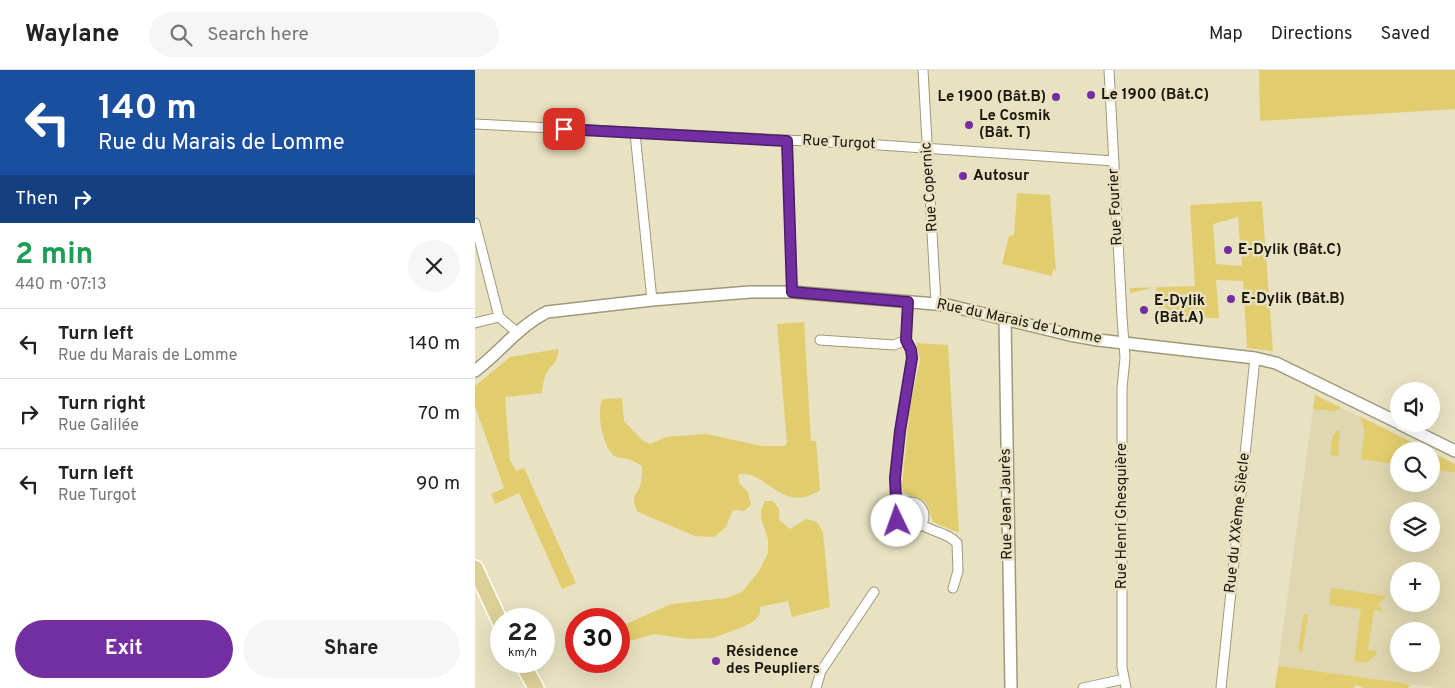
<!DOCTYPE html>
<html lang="en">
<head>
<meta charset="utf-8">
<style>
	:root { --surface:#fff; --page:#f6f6f6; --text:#222; --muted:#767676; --line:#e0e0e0; --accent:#732ea2 }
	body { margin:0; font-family:Overpass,sans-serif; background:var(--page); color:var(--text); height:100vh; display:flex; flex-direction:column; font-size:19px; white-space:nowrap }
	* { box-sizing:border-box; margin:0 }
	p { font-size:16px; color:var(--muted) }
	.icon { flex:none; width:28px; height:28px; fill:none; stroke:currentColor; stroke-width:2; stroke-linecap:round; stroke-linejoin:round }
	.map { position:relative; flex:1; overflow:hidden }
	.drawer { display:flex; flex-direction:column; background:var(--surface); width:475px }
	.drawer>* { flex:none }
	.banner { background:#1a4fa0; color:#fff; overflow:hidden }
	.controls { position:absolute; left:915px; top:312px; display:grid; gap:10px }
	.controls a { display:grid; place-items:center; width:50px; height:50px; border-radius:50%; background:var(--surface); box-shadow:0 5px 20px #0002; font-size:25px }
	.speed { position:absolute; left:15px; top:538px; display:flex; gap:10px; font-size:25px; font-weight:700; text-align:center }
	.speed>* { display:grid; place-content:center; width:65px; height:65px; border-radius:50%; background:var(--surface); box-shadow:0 5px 20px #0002; line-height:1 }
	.speed small { font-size:12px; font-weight:400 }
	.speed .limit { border:8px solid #d22; background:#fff; color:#111 }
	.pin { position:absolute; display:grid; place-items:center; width:42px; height:42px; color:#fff; margin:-21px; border-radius:10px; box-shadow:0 2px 8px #0006 }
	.me { position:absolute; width:55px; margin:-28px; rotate:357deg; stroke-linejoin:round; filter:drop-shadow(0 0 4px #0008) }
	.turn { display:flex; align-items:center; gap:18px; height:105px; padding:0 15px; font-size:22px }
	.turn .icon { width:65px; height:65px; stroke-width:2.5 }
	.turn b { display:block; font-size:35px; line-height:42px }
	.then { display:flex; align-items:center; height:48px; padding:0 15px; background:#0003; gap:10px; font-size:19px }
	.round { display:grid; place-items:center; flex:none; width:52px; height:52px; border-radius:26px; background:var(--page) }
	.headline { display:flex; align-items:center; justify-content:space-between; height:85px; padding:0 15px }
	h1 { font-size:30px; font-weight:700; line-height:38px; color:#1e9e55 }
	.button { display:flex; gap:10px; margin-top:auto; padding:10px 15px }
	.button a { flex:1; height:58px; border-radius:30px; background:var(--accent); color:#fff; font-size:20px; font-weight:700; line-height:58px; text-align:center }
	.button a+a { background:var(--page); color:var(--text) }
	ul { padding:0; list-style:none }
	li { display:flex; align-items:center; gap:15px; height:70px; padding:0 15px; border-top:1px solid var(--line) }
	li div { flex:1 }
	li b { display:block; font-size:19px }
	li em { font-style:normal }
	header { display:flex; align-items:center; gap:30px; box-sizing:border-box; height:70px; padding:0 25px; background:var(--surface); border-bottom:1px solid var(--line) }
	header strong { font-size:24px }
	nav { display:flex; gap:28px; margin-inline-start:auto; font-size:18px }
	.search { width:350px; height:45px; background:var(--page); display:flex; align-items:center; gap:12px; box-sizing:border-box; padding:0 18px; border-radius:28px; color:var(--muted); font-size:19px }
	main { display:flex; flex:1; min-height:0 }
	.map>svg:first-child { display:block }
	.built { fill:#dfd7b1; fill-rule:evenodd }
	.green { fill:#e1cd6d; fill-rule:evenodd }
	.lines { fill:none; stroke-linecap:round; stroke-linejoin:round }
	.minor-casing { stroke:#9f997b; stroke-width:11 }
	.tertiary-casing { stroke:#9f997b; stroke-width:14 }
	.primary-casing { stroke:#fff; stroke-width:18 }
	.minor { stroke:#fff; stroke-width:9 }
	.tertiary { stroke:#fff; stroke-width:11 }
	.primary { stroke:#dcd096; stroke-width:15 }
	.route-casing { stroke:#4b1e69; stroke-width:12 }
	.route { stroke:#732ea2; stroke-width:9 }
	.poi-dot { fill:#732ea2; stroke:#e8e2c2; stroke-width:2 }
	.labels { text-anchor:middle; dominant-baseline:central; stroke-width:5; stroke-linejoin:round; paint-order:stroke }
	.poi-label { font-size:15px; font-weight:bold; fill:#19170c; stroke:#e8e2c2; text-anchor:start }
	.street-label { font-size:15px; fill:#19170c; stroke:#e8e2c2 }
</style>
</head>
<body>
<header>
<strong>Waylane</strong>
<div class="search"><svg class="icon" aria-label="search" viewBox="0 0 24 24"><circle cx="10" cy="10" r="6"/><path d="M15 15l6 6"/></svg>Search here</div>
<nav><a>Map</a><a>Directions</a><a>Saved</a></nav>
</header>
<main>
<section class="drawer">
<div class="banner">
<div class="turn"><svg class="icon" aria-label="left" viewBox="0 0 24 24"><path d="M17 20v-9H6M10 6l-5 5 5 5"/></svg><div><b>140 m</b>Rue du Marais de Lomme</div></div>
<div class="then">Then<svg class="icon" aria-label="right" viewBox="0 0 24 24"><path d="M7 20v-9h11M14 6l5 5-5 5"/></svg></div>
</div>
<div class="headline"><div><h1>2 min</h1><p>440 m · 07:13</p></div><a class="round"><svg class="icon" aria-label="close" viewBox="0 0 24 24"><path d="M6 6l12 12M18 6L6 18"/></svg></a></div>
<ul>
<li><svg class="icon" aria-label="left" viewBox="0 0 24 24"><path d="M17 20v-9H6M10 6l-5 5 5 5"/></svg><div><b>Turn left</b><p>Rue du Marais de Lomme</p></div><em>140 m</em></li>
<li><svg class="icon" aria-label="right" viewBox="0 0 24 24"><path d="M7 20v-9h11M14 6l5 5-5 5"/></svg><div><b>Turn right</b><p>Rue Galilée</p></div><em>70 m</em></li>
<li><svg class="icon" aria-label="left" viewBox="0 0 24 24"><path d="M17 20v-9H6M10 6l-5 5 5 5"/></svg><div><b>Turn left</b><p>Rue Turgot</p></div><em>90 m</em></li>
</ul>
<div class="button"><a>Exit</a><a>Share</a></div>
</section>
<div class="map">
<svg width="980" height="618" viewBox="0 0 980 618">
	<rect width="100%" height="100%" fill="#e8e2c2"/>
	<path class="built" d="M840,325L954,381H924V414H956V382L980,394V618H962L803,596ZM924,441H956V474H924ZM924,501H956V534H924ZM924,561H956V594H924Z"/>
	<path class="green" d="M784,0H980V39L785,51Z
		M542,123L575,125L581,200L578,199L577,206L527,194L534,166L539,165Z
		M787,131L798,281L772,278L768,211L741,210L744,248H729L683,245L681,217L655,223V218L720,216L715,135ZM763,147L767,196L741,194L738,154Z
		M329,252L336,371H341L345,420C306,446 290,397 263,405L264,413L273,422L276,435L269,441L258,440L251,457L239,467L220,466L163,442C156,428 159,428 165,416C167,409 167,402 167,396C162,393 158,391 153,389C149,388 144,388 141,387C128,380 120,340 128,329L147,328L149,351L167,370L175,374L191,367L231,364L287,376H309L312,373L302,254Z
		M441,273L473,275L484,463L458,452L453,436L448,430L432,424L428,420L427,416L435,335L445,290Z
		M83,279C84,288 80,292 75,298C69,305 68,314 67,323L30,327L35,390L41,401L49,398L101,513L87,519L44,423L20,434L16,424L29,418L0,336V316L35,287Z
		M840,325L867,338C858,343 848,340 838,339Z
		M884,346L954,381H924V395L886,389C887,370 894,364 884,346Z
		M862,361H865L863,386L855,385L858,365Z
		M956,382L980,394V402L956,399Z
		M290,431H298L304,439V450L315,459L331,449L342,452L348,462L355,537L317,547L313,531L285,537V544L279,551L268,557L238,568L213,569L179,564L158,570L144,569V557L196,534L251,528L267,522L284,501L293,483V469L286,448V440Z
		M428 445a8 8 0 1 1 16 0a8 8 0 1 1-16 0Z
		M856,518L912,526L903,534L908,541L899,540L893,580L902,581L901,585L891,593L879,591L886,539L854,535Z
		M829,544L833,545L827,583L823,579Z
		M803,596L921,612L936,615L932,618H888L881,615L878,618H800Z"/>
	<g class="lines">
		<defs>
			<path id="minor" d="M448,0L461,234
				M634,0L647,247L650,288L647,318V597L651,618
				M0,54L390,74L639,91
				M160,63L177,230
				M312,71L317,222
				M0,153L24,247
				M24,247L43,263
				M0,253L24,247
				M345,270L419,275L431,270
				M421 446a14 14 0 1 1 28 0a14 14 0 1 1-28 0Z
				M422,442L420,408L425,361L437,288L436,280L431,270L433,232
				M447,455C458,462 473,463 482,473L483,501L478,518
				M341,618L346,601L399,522
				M608,618L649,609
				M746,618L780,288"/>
			<path id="tertiary" d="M530,249L536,618
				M0,301C25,282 44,256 72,242L177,230L275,222H317L472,235L595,265L623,270L780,288L801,293L924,353
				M925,354L980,381"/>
			<path id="primary" d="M0,498L26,554
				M46,591L61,618"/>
		</defs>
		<use href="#minor" class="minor-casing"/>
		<use href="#tertiary" class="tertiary-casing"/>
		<use href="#primary" class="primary-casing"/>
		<use href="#minor" class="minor"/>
		<use href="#tertiary" class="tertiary"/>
		<use href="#primary" class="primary"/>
	</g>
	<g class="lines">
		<defs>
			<path id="route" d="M89,59L312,71L317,222L433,232L431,270L436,280L437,288L425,361L420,408L422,451"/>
		</defs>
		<use href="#route" class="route-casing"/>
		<use href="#route" class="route"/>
	</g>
	<g class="poi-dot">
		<circle cx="616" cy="25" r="5"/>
		<circle cx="581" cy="27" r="5"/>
		<circle cx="494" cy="55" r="5"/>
		<circle cx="488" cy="106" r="5"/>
		<circle cx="753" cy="180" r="5"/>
		<circle cx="756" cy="229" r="5"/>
		<circle cx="669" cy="240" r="5"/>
		<circle cx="241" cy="591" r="5"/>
	</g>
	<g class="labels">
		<g class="poi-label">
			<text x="626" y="25">Le 1900 (Bât.C)</text>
			<text x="571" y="27" text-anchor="end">Le 1900 (Bât.B)</text>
			<text x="504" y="46">Le Cosmik<tspan x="504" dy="17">(Bât. T)</tspan></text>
			<text x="498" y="106">Autosur</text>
			<text x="763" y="180">E-Dylik (Bât.C)</text>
			<text x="766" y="229">E-Dylik (Bât.B)</text>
			<text x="679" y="231">E-Dylik<tspan x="679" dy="17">(Bât.A)</tspan></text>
			<text x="251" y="582">Résidence<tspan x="251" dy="17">des Peupliers</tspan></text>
		</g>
		<g class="street-label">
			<text transform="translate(364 73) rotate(3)">Rue Turgot</text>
			<text transform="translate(455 117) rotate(-94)">Rue Copernic</text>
			<text transform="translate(641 137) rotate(-93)">Rue Fourier</text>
			<text transform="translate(544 252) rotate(12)">Rue du Marais de Lomme</text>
			<text transform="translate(532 434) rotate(-91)">Rue Jean Jaurès</text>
			<text transform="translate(647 446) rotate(-90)">Rue Henri Ghesquière</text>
			<text transform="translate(763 453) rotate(-84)">Rue du XXème Siècle</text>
		</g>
	</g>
</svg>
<div class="controls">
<a><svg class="icon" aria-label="sound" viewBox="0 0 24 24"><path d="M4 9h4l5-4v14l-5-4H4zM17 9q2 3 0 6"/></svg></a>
<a><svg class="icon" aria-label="search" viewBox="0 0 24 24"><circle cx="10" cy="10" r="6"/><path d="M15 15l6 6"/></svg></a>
<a><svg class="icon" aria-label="layers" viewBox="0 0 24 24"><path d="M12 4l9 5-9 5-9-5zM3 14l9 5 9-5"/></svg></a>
<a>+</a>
<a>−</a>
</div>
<div class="speed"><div>22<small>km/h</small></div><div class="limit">30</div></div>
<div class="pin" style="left:89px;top:59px;background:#d93025"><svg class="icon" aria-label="arrive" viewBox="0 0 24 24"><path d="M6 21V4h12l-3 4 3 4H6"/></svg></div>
<svg class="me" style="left:422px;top:451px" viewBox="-20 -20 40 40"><circle r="19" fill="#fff"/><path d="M0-13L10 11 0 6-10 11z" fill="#732ea2"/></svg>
</div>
</main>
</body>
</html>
